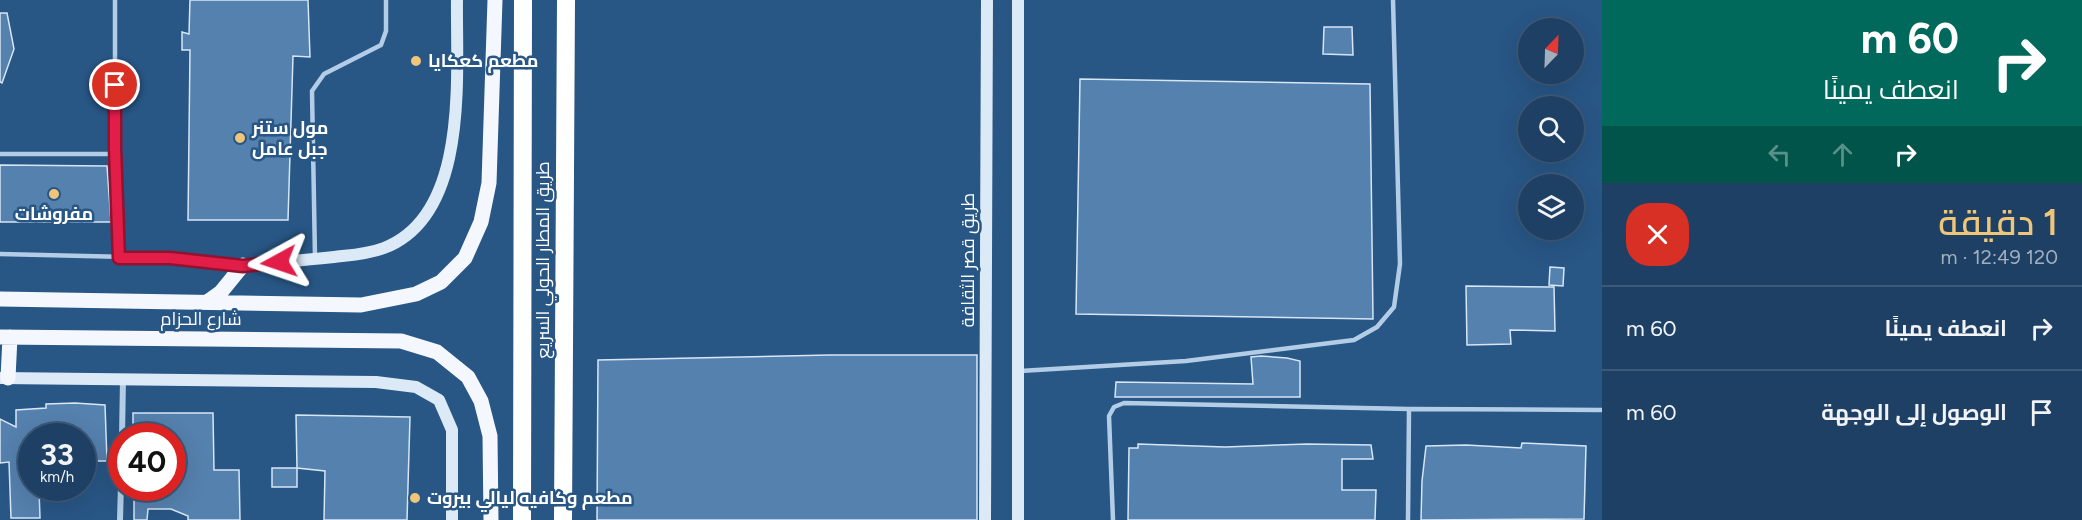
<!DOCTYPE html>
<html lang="ar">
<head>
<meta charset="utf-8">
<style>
	:root { --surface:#1e4064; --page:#2b4b6d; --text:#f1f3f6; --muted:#a1afbf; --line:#3c5978; --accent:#efc679 }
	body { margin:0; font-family:Figtree,Cairo,sans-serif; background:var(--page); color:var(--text); direction:rtl; height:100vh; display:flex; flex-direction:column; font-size:22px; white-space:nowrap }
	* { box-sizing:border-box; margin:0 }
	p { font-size:20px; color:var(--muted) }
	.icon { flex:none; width:33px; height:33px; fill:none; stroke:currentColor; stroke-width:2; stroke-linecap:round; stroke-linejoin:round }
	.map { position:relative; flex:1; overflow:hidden; direction:ltr }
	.sheet { display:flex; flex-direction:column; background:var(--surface); width:480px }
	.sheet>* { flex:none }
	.top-card { background:#00695c; color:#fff; overflow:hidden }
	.needle { width:39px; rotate:23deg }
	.fabs { position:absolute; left:1518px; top:18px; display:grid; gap:12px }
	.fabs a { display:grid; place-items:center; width:66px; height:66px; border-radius:50%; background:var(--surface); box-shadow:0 6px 24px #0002,0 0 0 2px var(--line); font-size:30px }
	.speed { position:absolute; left:18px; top:423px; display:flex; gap:12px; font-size:30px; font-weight:700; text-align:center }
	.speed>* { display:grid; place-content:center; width:78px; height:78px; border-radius:50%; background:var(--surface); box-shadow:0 6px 24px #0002,0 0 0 2px var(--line); line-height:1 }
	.speed small { font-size:15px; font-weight:400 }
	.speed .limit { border:9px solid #d22; background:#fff; color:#111 }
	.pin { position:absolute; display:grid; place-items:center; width:51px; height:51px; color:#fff; margin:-26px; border:3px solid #fff; border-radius:50%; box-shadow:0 2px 6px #0007 }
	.me { position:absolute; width:66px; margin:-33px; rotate:265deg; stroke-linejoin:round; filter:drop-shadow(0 0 4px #0008) }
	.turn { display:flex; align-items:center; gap:21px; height:126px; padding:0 24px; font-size:27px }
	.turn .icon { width:78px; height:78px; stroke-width:2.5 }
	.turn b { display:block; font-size:42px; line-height:51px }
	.lanes { display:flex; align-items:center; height:57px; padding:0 24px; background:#0003; justify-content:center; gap:30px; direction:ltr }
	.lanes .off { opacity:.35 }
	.round { display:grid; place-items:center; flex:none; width:63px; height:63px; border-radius:24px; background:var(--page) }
	.head { display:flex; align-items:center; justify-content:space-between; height:102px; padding:0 24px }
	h1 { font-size:36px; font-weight:600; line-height:45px; color:var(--accent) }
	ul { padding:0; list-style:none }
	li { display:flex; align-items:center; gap:18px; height:84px; padding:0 24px; border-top:2px solid var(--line) }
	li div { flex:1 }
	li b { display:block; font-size:22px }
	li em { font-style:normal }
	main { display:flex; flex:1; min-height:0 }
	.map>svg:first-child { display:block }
	.building { fill:#5581ae; stroke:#d6e6f6; stroke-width:1.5 }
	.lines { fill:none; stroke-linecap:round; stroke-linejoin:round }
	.lane { stroke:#b3cde7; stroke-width:4.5 }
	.street { stroke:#b3cde7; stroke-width:6 }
	.secondary { stroke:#dce9f7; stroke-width:12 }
	.primary { stroke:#f4f8fe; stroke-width:15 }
	.highway { stroke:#fff; stroke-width:18 }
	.route-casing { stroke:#92132f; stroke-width:15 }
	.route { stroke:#e11d48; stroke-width:10 }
	.poi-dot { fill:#efc679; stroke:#285685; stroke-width:2 }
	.labels { text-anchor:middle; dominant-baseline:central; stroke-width:5; stroke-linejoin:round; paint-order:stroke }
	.poi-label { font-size:18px; font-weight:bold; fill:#fff; stroke:#285685; text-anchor:start }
	.street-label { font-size:18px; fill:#fff; stroke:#285685 }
</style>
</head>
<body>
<main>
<section class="sheet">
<div class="top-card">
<div class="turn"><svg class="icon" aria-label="right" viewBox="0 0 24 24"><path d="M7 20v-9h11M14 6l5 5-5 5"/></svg><div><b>60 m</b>انعطف يمينًا</div></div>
<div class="lanes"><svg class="icon off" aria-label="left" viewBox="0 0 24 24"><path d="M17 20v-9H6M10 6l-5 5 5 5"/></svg><svg class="icon off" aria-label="ahead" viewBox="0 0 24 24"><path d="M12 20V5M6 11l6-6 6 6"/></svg><svg class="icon" aria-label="right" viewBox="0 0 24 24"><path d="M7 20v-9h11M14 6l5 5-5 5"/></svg></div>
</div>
<div class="head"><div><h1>1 دقيقة</h1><p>120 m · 12:49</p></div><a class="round" style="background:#d93025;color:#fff"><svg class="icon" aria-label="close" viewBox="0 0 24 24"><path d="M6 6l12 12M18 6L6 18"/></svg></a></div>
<ul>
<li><svg class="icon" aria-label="right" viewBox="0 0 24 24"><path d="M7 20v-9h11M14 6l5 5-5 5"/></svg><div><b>انعطف يمينًا</b></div><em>60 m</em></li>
<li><svg class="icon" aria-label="arrive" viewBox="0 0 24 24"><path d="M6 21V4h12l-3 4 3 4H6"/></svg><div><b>الوصول إلى الوجهة</b></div><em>60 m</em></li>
</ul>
</section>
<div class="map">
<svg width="1602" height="520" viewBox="0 0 1602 520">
	<rect width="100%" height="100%" fill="#285685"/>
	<path class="building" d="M190,0H308L310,57L293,56L288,220H188L190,50H182V32L189,34Z
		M0,13H7L14,49L2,83L0,82Z
		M1324,27H1352L1353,55L1323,54Z
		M1080,79L1370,84L1373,319L1076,314Z
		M0,165L107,166L111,222H0Z
		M1550,267L1564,268L1563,286L1549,285Z
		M1466,286L1554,287L1555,331L1510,330L1511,344L1467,345Z
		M829,355H977V520H597L598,360Z
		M1261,356L1287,358L1300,361V397H1115L1116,382L1253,384L1251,357Z
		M75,403L105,405L107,461H82V436H32V488H39L40,518H11L9,462L0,463V419L16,427V410L46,408V404Z
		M133,413H213L214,470H239L240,520H188V516L171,509H148L147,520H134V496L161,497V488H172V436H133Z
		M296,415L410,417L407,520H324L325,471L297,468Z
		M1522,443L1586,446L1584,519L1421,520L1422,481L1426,446L1466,445L1521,448Z
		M1138,444L1225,447L1307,444L1371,445L1373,459H1342V490H1376L1375,520H1128L1129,448H1138Z
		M272,468H297V487H272Z"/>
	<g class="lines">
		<path class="lane" d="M115,0V149L119,258
			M0,154H115
			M0,254L170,258L238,265
			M315,257L312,91L324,74L381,45L386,31V0
			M1020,371L1186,361L1354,340L1377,327L1394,307L1400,264L1393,0
			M1113,520L1109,416L1114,407L1124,403L1409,409L1602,410
			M1408,520L1409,409"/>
		<path class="street" d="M122,436L123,379
			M120,520L122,447"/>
		<path class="secondary" d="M243,265C274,263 304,260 334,257C351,255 368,254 384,248C470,215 456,75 457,0
			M0,378L376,382L416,387L439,400L452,430V520
			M985,520L987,0
			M1018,520V0"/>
		<path class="primary" d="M0,299L361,305L416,294L441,282L465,258L481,222L489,183L495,0
			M207,302L221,292L243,265
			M0,337L401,341L437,352L468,377L481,401L490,436L491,520
			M8,378L10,337"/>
		<path class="highway" d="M522,520L523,0
			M563,520L566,0"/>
	</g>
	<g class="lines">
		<defs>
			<path id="route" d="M115,85V148L119,258H170L243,266L279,262"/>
		</defs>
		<use href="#route" class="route-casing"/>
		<use href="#route" class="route"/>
	</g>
	<g class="poi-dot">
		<circle cx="416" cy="61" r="6"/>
		<circle cx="240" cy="138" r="6"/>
		<circle cx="54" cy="194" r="6"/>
		<circle cx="415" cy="498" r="6"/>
	</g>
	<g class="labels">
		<g class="poi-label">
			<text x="428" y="61">مطعم كعكايا</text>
			<text x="252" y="128">مول ستنر<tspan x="252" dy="21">جبل عامل</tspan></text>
			<text x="54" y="214" text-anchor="middle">مفروشات</text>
			<text x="427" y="498">مطعم وكافيه ليالي بيروت</text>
		</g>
		<g class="street-label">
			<text transform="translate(543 260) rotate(-90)">طريق المطار الحولي السريع</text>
			<text transform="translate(968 260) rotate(-90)">طريق قصر الثقافة</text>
			<text x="201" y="319">شارع الحزام</text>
		</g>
	</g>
</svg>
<div class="fabs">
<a><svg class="needle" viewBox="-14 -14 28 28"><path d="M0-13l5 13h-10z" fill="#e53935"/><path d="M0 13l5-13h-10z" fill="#a1afbf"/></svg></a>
<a><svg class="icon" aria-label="search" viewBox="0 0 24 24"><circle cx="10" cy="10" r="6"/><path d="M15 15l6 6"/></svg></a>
<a><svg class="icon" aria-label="layers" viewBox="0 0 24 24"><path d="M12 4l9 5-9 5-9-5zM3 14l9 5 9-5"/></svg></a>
</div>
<div class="speed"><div>33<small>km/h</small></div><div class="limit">40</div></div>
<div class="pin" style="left:115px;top:85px;background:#d93025"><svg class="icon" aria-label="arrive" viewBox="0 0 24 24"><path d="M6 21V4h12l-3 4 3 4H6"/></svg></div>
<svg class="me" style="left:279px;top:262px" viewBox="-20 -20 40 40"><path d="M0-17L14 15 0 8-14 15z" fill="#e11d48" stroke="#fff" stroke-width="4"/></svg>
</div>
</main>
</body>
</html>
